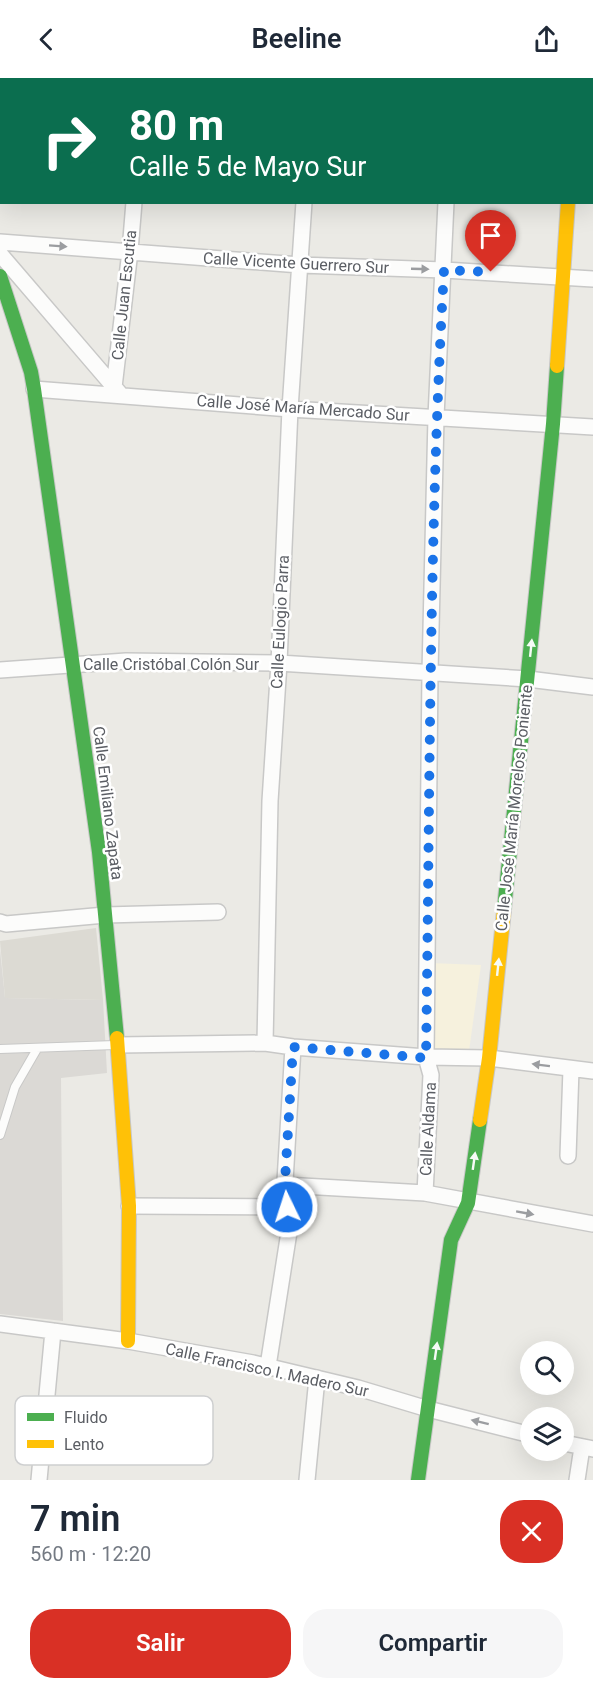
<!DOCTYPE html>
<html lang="es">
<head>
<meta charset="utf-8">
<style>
	:root { --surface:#fff; --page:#f6f6f7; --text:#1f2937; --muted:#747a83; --accent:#d93025 }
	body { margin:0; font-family:Roboto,sans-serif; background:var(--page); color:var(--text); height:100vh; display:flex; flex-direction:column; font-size:22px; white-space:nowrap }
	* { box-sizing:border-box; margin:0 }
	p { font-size:20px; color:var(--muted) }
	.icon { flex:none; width:33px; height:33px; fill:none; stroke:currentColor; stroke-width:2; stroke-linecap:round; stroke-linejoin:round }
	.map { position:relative; height:1402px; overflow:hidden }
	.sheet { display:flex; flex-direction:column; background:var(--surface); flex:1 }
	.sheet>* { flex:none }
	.guide { position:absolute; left:0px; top:0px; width:594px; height:126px; box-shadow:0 6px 24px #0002; background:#0b6e4f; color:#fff; overflow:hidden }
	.fabs { position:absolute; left:520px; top:1263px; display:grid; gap:12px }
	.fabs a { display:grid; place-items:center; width:54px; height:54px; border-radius:50%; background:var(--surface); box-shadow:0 6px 24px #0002; font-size:30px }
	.pin { position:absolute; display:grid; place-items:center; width:51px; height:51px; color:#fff; margin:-62px -26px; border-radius:50% 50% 50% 0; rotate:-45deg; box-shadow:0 0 6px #0007 }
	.pin .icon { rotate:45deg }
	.me { position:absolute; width:66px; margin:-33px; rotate:356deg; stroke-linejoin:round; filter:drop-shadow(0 0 4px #0008) }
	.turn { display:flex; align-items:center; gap:21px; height:126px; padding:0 30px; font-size:27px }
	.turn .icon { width:78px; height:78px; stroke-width:2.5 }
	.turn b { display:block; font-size:42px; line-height:51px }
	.round { display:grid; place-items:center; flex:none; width:63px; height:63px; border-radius:24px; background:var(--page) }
	.headline { display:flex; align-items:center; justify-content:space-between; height:102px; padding:0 30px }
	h1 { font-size:36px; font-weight:600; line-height:45px }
	.cta { display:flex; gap:12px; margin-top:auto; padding:12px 30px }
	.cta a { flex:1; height:69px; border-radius:24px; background:var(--accent); color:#fff; font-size:24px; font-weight:600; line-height:69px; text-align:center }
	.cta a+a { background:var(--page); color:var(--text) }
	header { display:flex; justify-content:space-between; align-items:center; height:78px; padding:0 30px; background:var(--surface); font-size:27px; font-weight:600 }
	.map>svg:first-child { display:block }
	.commercial { fill:#f6f1dd }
	.industrial { fill:#dbd9d5 }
	.education { fill:#dcdad3 }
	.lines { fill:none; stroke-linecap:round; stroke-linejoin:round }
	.lane-casing { stroke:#c8c8c7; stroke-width:10 }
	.street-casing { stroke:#c8c8c7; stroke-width:18 }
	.fast-casing { stroke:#c8c8c7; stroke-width:16 }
	.slow-casing { stroke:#c8c8c7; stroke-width:16 }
	.lane { stroke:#fcfcfb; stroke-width:8 }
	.street { stroke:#fcfcfb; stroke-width:15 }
	.fast { stroke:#4caf50; stroke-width:14 }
	.slow { stroke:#ffc107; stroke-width:14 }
	.oneway { fill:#9b9da0 }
	.oneway2 { fill:#f6fbf6 }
	.route { stroke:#1a73e8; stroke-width:10; stroke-dasharray:0 18 }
	.labels { text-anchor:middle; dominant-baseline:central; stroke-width:5; stroke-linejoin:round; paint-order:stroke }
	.street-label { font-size:16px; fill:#5b5e64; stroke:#fff }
	.key { fill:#fff; stroke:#cecfd0; stroke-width:1.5 }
	.key-label { font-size:16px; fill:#5b5e64 }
</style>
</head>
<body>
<header><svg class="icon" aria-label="back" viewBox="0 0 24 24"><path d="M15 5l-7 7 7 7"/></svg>Beeline<svg class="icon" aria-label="share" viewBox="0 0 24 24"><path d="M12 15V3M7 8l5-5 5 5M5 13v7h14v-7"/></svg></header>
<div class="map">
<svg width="593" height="1402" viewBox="0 0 593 1402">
	<rect width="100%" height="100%" fill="#ebeae5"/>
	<path class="commercial" d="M430,885L481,887L469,973L430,972Z"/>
	<path class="industrial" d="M0,872L5,920L103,922L107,995L61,1000L63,1243L0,1236Z"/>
	<path class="education" d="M96,850L103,922L5,920L0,863Z"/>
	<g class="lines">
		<defs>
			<path id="lane" d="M0,971L115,967
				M0,1057L15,1009L37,971"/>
			<path id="street" d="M142,2V0
				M310,2V0
				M451,2V0
				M579,2L580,0
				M0,164L300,187L444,192L593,201
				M0,176L121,317
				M114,309L130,173L134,124
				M34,311L290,331L593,349
				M0,592L126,583L279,585L528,601L593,609
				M0,844L6,846L105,837L218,834
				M265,965L270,723L279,585L290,331L304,124
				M118,967L265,965L293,969L426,979L489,980L593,993
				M568,1078L571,991
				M285,1107L425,1115L593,1146
				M425,1115L431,997L426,979L430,594L436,339L446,124
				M129,1128L287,1129
				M0,1246L128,1263L253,1285L358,1310L428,1331L531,1357
				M268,1288L289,1154L285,1103L293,969
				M564,1365L593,1371
				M39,1402L53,1253
				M307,1402L317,1300
				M577,1402L582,1369"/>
			<path id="fast" d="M0,198L31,294L34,311L99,774L117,960
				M504,832L553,346L557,288
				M418,1402L451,1162L468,1125L480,1042"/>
			<path id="slow" d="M557,288L568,124
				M117,960L129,1128L128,1263
				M480,1042L489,980L504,832"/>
		</defs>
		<use href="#lane" class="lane-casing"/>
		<use href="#street" class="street-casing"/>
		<use href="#fast" class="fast-casing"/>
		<use href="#slow" class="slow-casing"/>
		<use href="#lane" class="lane"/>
		<use href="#street" class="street"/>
		<use href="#fast" class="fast"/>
		<use href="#slow" class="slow"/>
	</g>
	<defs><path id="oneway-solid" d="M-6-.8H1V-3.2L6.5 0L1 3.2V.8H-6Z" transform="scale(1.5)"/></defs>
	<g class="oneway">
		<use href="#oneway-solid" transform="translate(58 168) rotate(4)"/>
		<use href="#oneway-solid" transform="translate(420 191) rotate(2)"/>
		<use href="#oneway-solid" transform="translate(541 987) rotate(-173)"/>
		<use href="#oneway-solid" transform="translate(525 1135) rotate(10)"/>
		<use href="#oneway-solid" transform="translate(480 1344) rotate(-166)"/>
	</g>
	<g class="oneway2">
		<use href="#oneway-solid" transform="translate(531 570) rotate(-84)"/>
		<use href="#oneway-solid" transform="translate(498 889) rotate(-84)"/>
		<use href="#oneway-solid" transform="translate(474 1083) rotate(-82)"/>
		<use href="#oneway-solid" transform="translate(436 1273) rotate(-82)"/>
	</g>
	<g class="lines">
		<path class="route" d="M287,1129L285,1103L293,969L426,980C430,717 429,454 444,192L491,194"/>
	</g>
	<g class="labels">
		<g class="street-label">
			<text transform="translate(296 185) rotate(3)">Calle Vicente Guerrero Sur</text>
			<text transform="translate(124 217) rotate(-84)">Calle Juan Escutia</text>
			<text transform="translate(303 330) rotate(4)">Calle José María Mercado Sur</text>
			<text transform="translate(280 544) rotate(-87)">Calle Eulogio Parra</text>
			<text x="171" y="586">Calle Cristóbal Colón Sur</text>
			<text transform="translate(108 725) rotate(83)">Calle Emiliano Zapata</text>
			<text transform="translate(514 730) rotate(-84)">Calle José María Morelos Poniente</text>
			<text transform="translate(428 1051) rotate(-87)">Calle Aldama</text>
			<text transform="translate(267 1292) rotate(12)">Calle Francisco I. Madero Sur</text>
		</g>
	</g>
	<rect x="15" y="1318" width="198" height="69" rx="9" class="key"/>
	<rect x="27" y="1335" width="27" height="8" fill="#4caf50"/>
	<rect x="27" y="1362" width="27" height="8" fill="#ffc107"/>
	<g class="key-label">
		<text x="64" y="1345">Fluido</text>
		<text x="64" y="1372">Lento</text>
	</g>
</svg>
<div class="fabs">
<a><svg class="icon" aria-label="search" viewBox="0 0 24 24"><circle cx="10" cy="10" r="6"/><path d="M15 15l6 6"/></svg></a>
<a><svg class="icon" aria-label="layers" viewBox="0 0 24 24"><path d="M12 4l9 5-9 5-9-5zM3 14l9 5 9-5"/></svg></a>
</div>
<div class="pin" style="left:491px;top:194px;background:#d93025"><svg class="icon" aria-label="arrive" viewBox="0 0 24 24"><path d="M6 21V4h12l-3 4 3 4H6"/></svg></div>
<svg class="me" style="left:287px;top:1129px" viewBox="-20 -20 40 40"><circle r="17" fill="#1a73e8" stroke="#fff" stroke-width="3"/><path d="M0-11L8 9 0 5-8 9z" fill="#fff"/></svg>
<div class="guide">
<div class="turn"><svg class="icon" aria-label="right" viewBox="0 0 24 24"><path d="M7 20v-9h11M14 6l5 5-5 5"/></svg><div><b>80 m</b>Calle 5 de Mayo Sur</div></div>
</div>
</div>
<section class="sheet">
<div class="headline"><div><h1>7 min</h1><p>560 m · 12:20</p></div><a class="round" style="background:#d93025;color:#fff"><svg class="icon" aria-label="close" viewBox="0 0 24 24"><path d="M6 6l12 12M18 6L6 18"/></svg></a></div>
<div class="cta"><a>Salir</a><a>Compartir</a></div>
</section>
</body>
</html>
